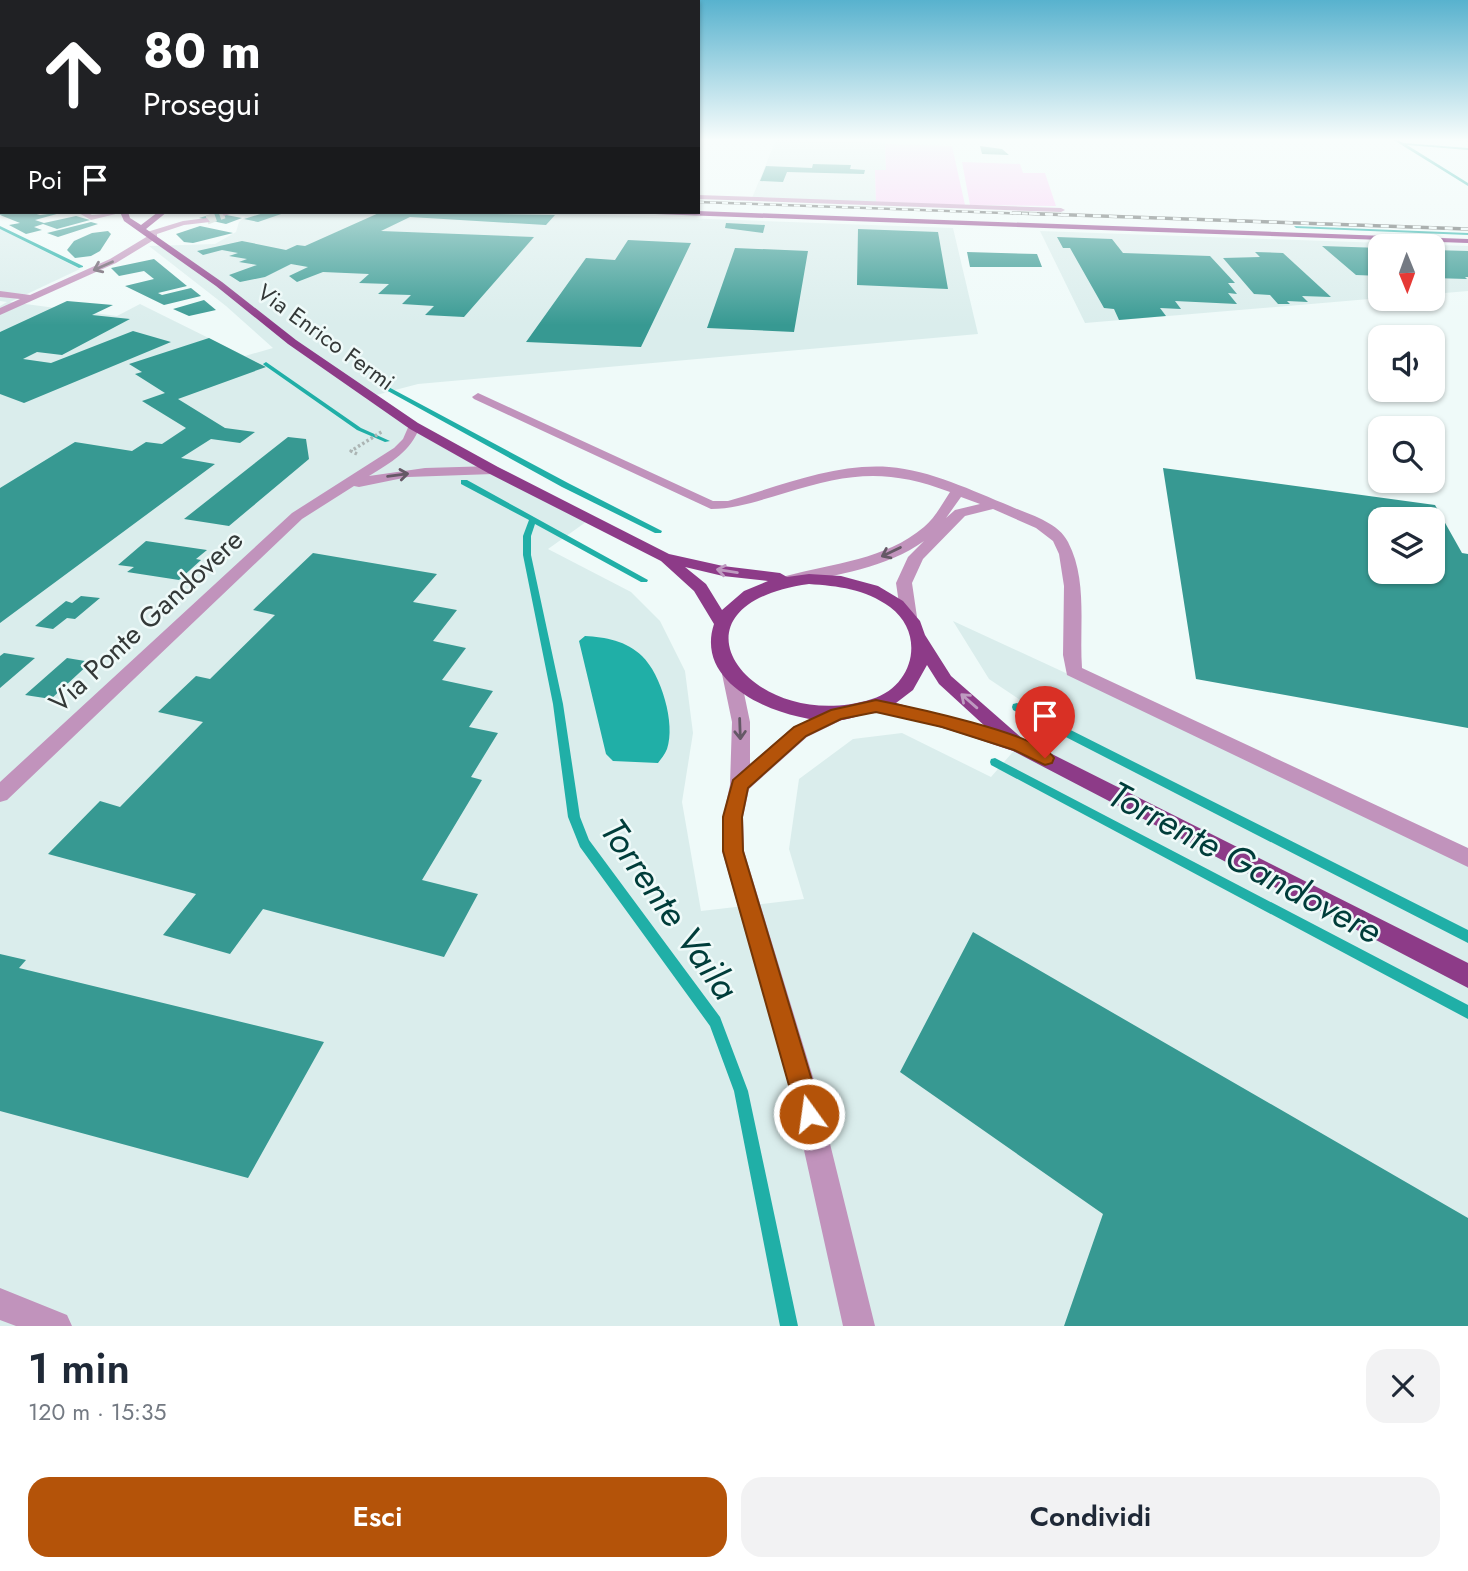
<!DOCTYPE html>
<html lang="it">
<head>
<meta charset="utf-8">
<style>
	:root { --surface:#fff; --page:#f2f2f3; --text:#1f2937; --muted:#747a83; --accent:#b45309 }
	body { margin:0; font-family:Jost,sans-serif; background:var(--page); color:var(--text); height:100vh; display:flex; flex-direction:column; font-size:26px; white-space:nowrap }
	* { box-sizing:border-box; margin:0 }
	p { font-size:23px; color:var(--muted) }
	.icon { flex:none; width:38px; height:38px; fill:none; stroke:currentColor; stroke-width:2; stroke-linecap:round; stroke-linejoin:round }
	.map { position:relative; height:1326px; overflow:hidden }
	.side { display:flex; flex-direction:column; background:var(--surface); flex:1 }
	.side>* { flex:none }
	.guide { position:absolute; left:0px; top:0px; width:700px; height:214px; box-shadow:0 2px 5px #0004; background:#202124; color:#fff; overflow:hidden }
	.needle { width:46px; rotate:179deg }
	.tools { position:absolute; left:1368px; top:234px; display:grid; gap:14px }
	.tools a { display:grid; place-items:center; width:77px; height:77px; border-radius:14px; background:var(--surface); box-shadow:0 2px 5px #0004; font-size:35px }
	.pin { position:absolute; display:grid; place-items:center; width:60px; height:60px; color:#fff; margin:-72px -30px; border-radius:50% 50% 50% 0; rotate:-45deg; box-shadow:0 0 7px #0007 }
	.pin .icon { rotate:45deg }
	.me { position:absolute; width:77px; margin:-38px; rotate:346deg; stroke-linejoin:round; filter:drop-shadow(0 0 5px #0008) }
	.turn { display:flex; align-items:center; gap:24px; height:147px; padding:0 28px; font-size:32px }
	.turn .icon { width:91px; height:91px; stroke-width:2.5 }
	.turn b { display:block; font-size:49px; line-height:60px }
	.then { display:flex; align-items:center; height:66px; padding:0 28px; background:#0003; gap:14px; font-size:26px }
	.round { display:grid; place-items:center; flex:none; width:74px; height:74px; border-radius:21px; background:var(--page) }
	.headline { display:flex; align-items:center; justify-content:space-between; height:119px; padding:0 28px }
	h1 { font-size:42px; font-weight:600; line-height:52px }
	.button { display:flex; gap:14px; margin-top:auto; padding:14px 28px }
	.button a { flex:1; height:80px; border-radius:21px; background:var(--accent); color:#fff; font-size:28px; font-weight:600; line-height:80px; text-align:center }
	.button a+a { background:var(--page); color:var(--text) }
	.map>svg:first-child { display:block }
	.built { fill:#daedec }
	.green { fill:#fccdf7 }
	.water { fill:#20afa7 }
	.lines { fill:none; stroke-linecap:round; stroke-linejoin:round }
	.stream { fill:#20afa7; fill-rule:evenodd }
	.building { fill:#379992; fill-rule:evenodd }
	.minor-tunnel { stroke:#cad3d2; stroke-width:9; stroke-dasharray:9 4.5; stroke-linecap:butt }
	.path { stroke:#acb5b4; stroke-width:3.5; stroke-dasharray:2.5 2.5; stroke-linecap:butt }
	.minor { fill:#c193bc; fill-rule:evenodd }
	.major { fill:#8d3b88; fill-rule:evenodd }
	.rail-far1-casing { stroke:#545a59; stroke-width:2.5 }
	.rail-casing { stroke:#545a59; stroke-width:3.5 }
	.rail-far1 { stroke:#effaf9; stroke-width:2; stroke-dasharray:6; stroke-linecap:butt }
	.rail { stroke:#effaf9; stroke-width:2.5; stroke-dasharray:8; stroke-linecap:butt }
	.oneway { stroke:#655866 }
	.oneway2 { stroke:#be9ac0 }
	.route { fill:#b45309; stroke:#753606; stroke-width:2 }
	.labels { text-anchor:middle; dominant-baseline:central; stroke-width:5; stroke-linejoin:round; paint-order:stroke }
	.far-street-label { font-size:23px; fill:#343938; stroke:#effaf9 }
	.street-label { font-size:28px; fill:#343938; stroke:#effaf9 }
	.near-water-label { font-size:37px; font-style:italic; fill:#003d3a; stroke:#effaf9 }
</style>
</head>
<body>
<div class="map">
<svg width="1468" height="1326" viewBox="0 0 1468 1326">
	<rect width="100%" height="100%" fill="#effaf9"/>
	<path class="built" d="M776,140L885,143L886,170H875L876,202L752,198Z
		M237,212H518L953,228L978,334L418,384L365,398L430,438L586,522L548,549L631,592L660,621L685,671L693,733L682,802L701,911L804,899L789,849L799,779L853,739L902,733L991,777L1044,716L989,679L953,621L1468,859V1326H0V306L7,302L0,301V229L80,269L10,302L117,316L140,304L245,356L273,348L226,306L149,246L215,244L236,232L239,222L246,216L232,213Z
		M1040,231L1468,246V291L1433,294V247H1381V298L1085,323Z"/>
	<path class="green" d="M885,144L952,146L965,205L876,202L875,170H886Z
		M962,162L1020,164L1023,173H1045L1056,206L970,205Z"/>
	<path class="water" d="M585,636C605,637 627,641 642,656C661,674 676,724 667,749C665,754 661,759 658,763L613,761L606,754L579,641Z"/>
	<g class="lines">
		<path class="stream" d="M1392,139H1397L1403,143L1468,148V150L1407,145L1468,183V186Z
			M0,185H2V187H0Z
			M0,226L83,266V267L79,268L0,229Z
			M1294,226L1468,233V235L1296,228Z
			M266,362L361,428L390,441L385,442L357,430L264,365L263,364Z
			M377,383H381L568,483L662,531L661,533H655L562,487L377,385Z
			M461,480H467L648,580L647,582H641L535,524L531,536V555L563,704L580,817L589,840L720,1017L748,1091L798,1326H780L734,1091L710,1026L580,847L568,817L553,704L523,555V536L529,520L461,484Z
			M1017,703L1468,930V943L1013,710L1012,707L1013,704Z
			M995,758L1468,1005V1019L991,765L990,762L991,759Z"/>
	</g>
	<path class="building" d="M980,146L1002,149L1009,155L982,154Z
		M813,164L851,165L850,169L865,170L864,174L787,172L783,182L760,181L766,166L812,168Z
		M0,212H30L40,215L64,212L35,220L44,223L76,216L90,220L57,229L43,224L34,227L42,230L26,234L9,225L20,223L0,215Z
		M267,212H287L258,222L244,219Z
		M381,212L555,215L546,225L410,217L381,231L534,237L464,317L425,315L434,306L402,304L411,295L378,294L389,284L359,283L369,274L323,272L297,282L289,276L308,267L291,264L265,277L240,282L229,275L257,265L239,262L247,259L229,256L238,253L222,250L203,255L197,251L242,241L286,250L297,245L305,246Z
		M216,213L242,218L226,224L199,218Z
		M91,222L98,224L58,237L47,233Z
		M726,223L765,225L763,233L725,228Z
		M200,226L233,233L193,243L184,242L176,234Z
		M858,229L938,232L948,289L857,285Z
		M108,231L111,234L100,251L91,256L75,258L67,250L74,241L92,233Z
		M1057,237L1112,239L1123,253L1210,256L1235,283H1228L1237,294L1228,293L1237,304L1175,301L1181,309L1160,308L1166,316L1119,320L1114,309L1104,308L1070,248H1063Z
		M628,240L691,243L641,347L526,342L586,258L615,260Z
		M1322,246L1381,248V276L1356,275Z
		M735,248L808,251L794,332L707,328Z
		M1433,250L1468,251V277H1465L1467,279L1433,278Z
		M967,252L1037,254L1042,267H970Z
		M1255,252L1283,253L1331,297L1302,296L1308,302L1287,301L1290,304H1278L1270,295L1254,294L1223,258L1260,257Z
		M154,259L187,286L158,293L162,295L191,288L201,296L164,305L125,286L154,279L144,271L119,276L111,268Z
		M204,300L216,310L189,316L173,309Z
		M67,301L113,305L92,315L130,319L62,355L37,352L23,359L51,363L133,331L171,342L24,403L0,394V332Z
		M209,338L266,367L178,399L225,428L255,432L240,443L211,439L181,458L215,464L0,623V488L75,442L132,451L146,442L162,444L186,428L142,401L165,393L135,374L142,372L129,364Z
		M288,437L306,439L309,459L229,526L184,519Z
		M1163,468L1435,505L1462,553L1468,554V728L1196,679ZM1381,520H1433V572H1381Z
		M146,541L207,550L196,559L201,560L179,580L127,572L134,567L118,565Z
		M313,553L437,574L413,602L457,610L433,641L466,648L442,680L493,691L469,727L498,733L471,777L482,780L422,880L478,894L444,957L263,909L230,954L163,935L196,894L48,854L100,801L120,807L203,722L158,712L196,676L210,679L275,615L253,610Z
		M81,596L100,598L75,619L67,618L53,629L35,626L66,601L72,603Z
		M4,653L35,658L0,688V656Z
		M67,658L91,662L51,699L25,695Z
		M973,932L1468,1218V1326H1064L1103,1214L900,1072Z
		M0,954L26,960L19,968L324,1042L248,1178L0,1111Z"/>
	<g class="lines">
		<path class="minor-tunnel" d="M207,220L224,214"/>
		<path class="path" d="M357,454L351,451L383,431"/>
		<path class="minor" d="M2,162V167H0V163Z
			M698,195L1061,208L1065,210L1061,212L698,199Z
			M77,212H86L92,215L124,212L91,220Z
			M221,212H236L224,216Z
			M207,218L210,222L184,225L157,234V238L116,263L0,315V308L20,299L0,297V291L30,295L110,259L148,236L147,232L183,221Z
			M478,393L713,501H728C780,486 835,463 889,467C930,470 973,491 1010,506C1030,515 1058,522 1068,542C1088,580 1079,627 1082,668L1468,848V867L1067,675L1063,655L1064,586L1059,554L1053,541L1036,528L993,509L965,516L923,559L912,583L917,617L909,622L901,617L896,583L908,557L924,541C887,568 836,575 792,584L784,579L786,576C834,563 885,560 924,527C935,518 942,504 950,492C887,468 849,473 785,493C760,500 737,509 711,509L474,399L472,397ZM961,497L980,504L955,510L946,518Z
			M414,422L420,426C411,452 391,462 369,476L425,468L493,466L500,470L493,474L408,477L359,487L354,486L302,519L7,800L0,802V782L292,513L394,448L403,439L410,423Z
			M731,668L737,670L740,674L750,722V764L793,727L837,707L844,709L846,714L844,719L807,737L749,789L743,817L744,851L816,1087L875,1326H843L790,1087L722,851L723,817L730,785L732,722L722,674L725,670Z
			M0,1288L67,1315L72,1326H16L0,1320Z"/>
		<path class="major" d="M0,187H2V191H0Z
			M698,211L1468,239V243L655,214L651,212Z
			M120,212H128L130,218L141,225L158,212H167L146,229L222,282L296,340L418,423L498,467L669,554L723,566L780,573L787,577L809,574L841,576L878,586L903,601L920,621L925,635L951,676L1024,740L1468,963V988L1013,751C972,737 929,722 885,714C867,710 851,721 833,721C785,721 693,688 714,624L694,591L661,561L488,473L410,429L288,344L216,286L124,221ZM685,567L723,576L768,581L744,591L722,610L706,584ZM809,584C838,586 865,589 890,607C926,634 914,686 872,699C753,737 652,606 809,584ZM927,665L939,684L987,728L896,703L913,690Z"/>
		<defs>
			<path id="rail-far1" d="M1452,139L1468,140
				M698,202L1063,215"/>
			<path id="rail" d="M1013,213L1468,229"/>
		</defs>
		<use href="#rail-far1" class="rail-far1-casing"/>
		<use href="#rail" class="rail-casing"/>
		<use href="#rail-far1" class="rail-far1"/>
		<use href="#rail" class="rail"/>
	</g>
	<defs><path id="oneway-shaft" d="M-6 0H5M1.5-3L5.5 0L1.5 3" fill="none" stroke-width="1.6" stroke-linecap="round" stroke-linejoin="round" transform="scale(1.75)"/></defs>
	<g class="oneway">
		<use href="#oneway-shaft" transform="translate(103 266) rotate(156)"/>
		<use href="#oneway-shaft" transform="translate(398 475) rotate(-7)"/>
		<use href="#oneway-shaft" transform="translate(891 552) rotate(154)"/>
		<use href="#oneway-shaft" transform="translate(740 729) rotate(88)"/>
	</g>
	<g class="oneway2">
		<use href="#oneway-shaft" transform="translate(727 571) rotate(-171)"/>
		<use href="#oneway-shaft" transform="translate(969 701) rotate(-139)"/>
	</g>
	<linearGradient id="sky" x2="0" y2="1"><stop stop-color="#58b2ce"/><stop offset="0.43" stop-color="#f8fdfc"/><stop offset="1" stop-color="#f8fdfc" stop-opacity="0"/></linearGradient>
	<rect width="1468" height="325" fill="url(#sky)"/>
	<path class="route" d="M876,700C906,706 1041,734 1054,758L1052,763L1045,765L1014,750L942,727L876,712L841,719L806,736L748,788L742,817L743,851L822,1114L818,1122L809,1126L800,1122L797,1114L723,851V817L733,780L794,727L831,710Z"/>
	<g class="labels">
		<g class="far-street-label">
			<text transform="translate(326 337) rotate(36)">Via Enrico Fermi</text>
		</g>
		<g class="street-label">
			<text transform="translate(146 621) rotate(-43)">Via Ponte Gandovere</text>
		</g>
		<g class="near-water-label">
			<text transform="translate(1245 862) rotate(28)">Torrente Gandovere</text>
			<text transform="translate(670 909) rotate(55)">Torrente Vaila</text>
		</g>
	</g>
</svg>
<div class="tools">
<a><svg class="needle" viewBox="-14 -14 28 28"><path d="M0-13l5 13h-10z" fill="#e53935"/><path d="M0 13l5-13h-10z" fill="#747a83"/></svg></a>
<a><svg class="icon" aria-label="sound" viewBox="0 0 24 24"><path d="M4 9h4l5-4v14l-5-4H4zM17 9q2 3 0 6"/></svg></a>
<a><svg class="icon" aria-label="search" viewBox="0 0 24 24"><circle cx="10" cy="10" r="6"/><path d="M15 15l6 6"/></svg></a>
<a><svg class="icon" aria-label="layers" viewBox="0 0 24 24"><path d="M12 4l9 5-9 5-9-5zM3 14l9 5 9-5"/></svg></a>
</div>
<div class="pin" style="left:1045px;top:758px;background:#d93025"><svg class="icon" aria-label="arrive" viewBox="0 0 24 24"><path d="M6 21V4h12l-3 4 3 4H6"/></svg></div>
<svg class="me" style="left:809px;top:1114px" viewBox="-20 -20 40 40"><circle r="17" fill="#b45309" stroke="#fff" stroke-width="3"/><path d="M0-11L8 9 0 5-8 9z" fill="#fff"/></svg>
<div class="guide">
<div class="turn"><svg class="icon" aria-label="ahead" viewBox="0 0 24 24"><path d="M12 20V5M6 11l6-6 6 6"/></svg><div><b>80 m</b>Prosegui</div></div>
<div class="then">Poi<svg class="icon" aria-label="arrive" viewBox="0 0 24 24"><path d="M6 21V4h12l-3 4 3 4H6"/></svg></div>
</div>
</div>
<section class="side">
<div class="headline"><div><h1>1 min</h1><p>120 m · 15:35</p></div><a class="round"><svg class="icon" aria-label="close" viewBox="0 0 24 24"><path d="M6 6l12 12M18 6L6 18"/></svg></a></div>
<div class="button"><a>Esci</a><a>Condividi</a></div>
</section>
</body>
</html>
